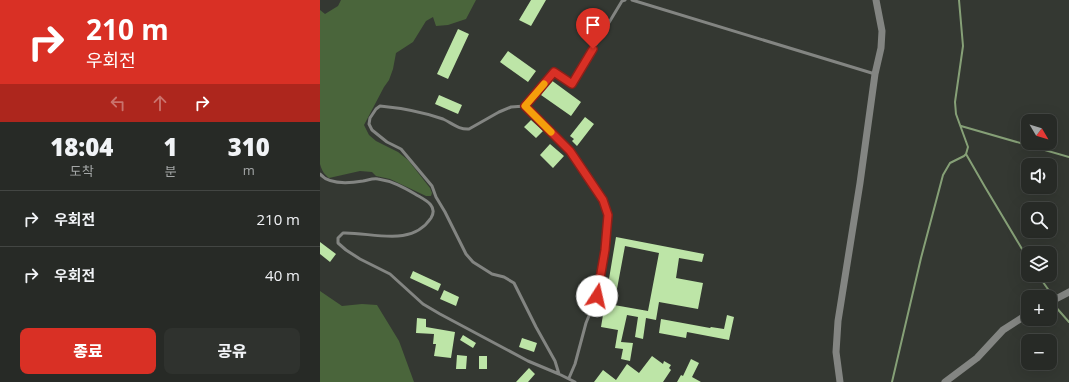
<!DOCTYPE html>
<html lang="ko">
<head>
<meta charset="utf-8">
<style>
	:root { --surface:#272a26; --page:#2f322e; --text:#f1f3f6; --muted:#a4a7a7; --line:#434643; --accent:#d93025 }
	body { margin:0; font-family:"Open Sans","Noto Sans KR",sans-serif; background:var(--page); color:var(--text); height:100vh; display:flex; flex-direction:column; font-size:15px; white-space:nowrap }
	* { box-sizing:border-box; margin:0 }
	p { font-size:13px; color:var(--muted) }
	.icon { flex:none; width:22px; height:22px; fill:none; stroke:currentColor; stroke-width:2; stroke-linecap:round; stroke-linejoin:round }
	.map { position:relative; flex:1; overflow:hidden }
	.drawer { display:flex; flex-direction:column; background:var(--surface); width:320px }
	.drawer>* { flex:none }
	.guide { background:#d93025; color:#fff; overflow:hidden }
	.needle { width:26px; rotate:128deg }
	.buttons { position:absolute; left:701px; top:114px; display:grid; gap:8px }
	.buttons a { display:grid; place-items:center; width:36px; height:36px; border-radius:8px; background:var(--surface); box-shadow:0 4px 16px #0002,0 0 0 1px var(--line); font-size:20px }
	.pin { position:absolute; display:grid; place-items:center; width:34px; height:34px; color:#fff; margin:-41px -17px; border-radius:50% 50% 50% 0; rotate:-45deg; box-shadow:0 0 4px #0007 }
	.pin .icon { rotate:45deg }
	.me { position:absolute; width:44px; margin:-22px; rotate:10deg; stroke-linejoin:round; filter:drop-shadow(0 0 3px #0008) }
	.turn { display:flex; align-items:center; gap:14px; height:84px; padding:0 20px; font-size:18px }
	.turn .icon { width:52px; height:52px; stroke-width:2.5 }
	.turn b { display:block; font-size:28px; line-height:34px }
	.lanes { display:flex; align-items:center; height:38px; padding:0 20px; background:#0003; justify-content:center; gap:20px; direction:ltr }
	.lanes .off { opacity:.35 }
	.eta { display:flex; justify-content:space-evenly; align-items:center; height:68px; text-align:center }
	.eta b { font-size:24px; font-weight:800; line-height:28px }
	.action { display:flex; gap:8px; margin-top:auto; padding:8px 20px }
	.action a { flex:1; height:46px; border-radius:8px; background:var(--accent); color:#fff; font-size:16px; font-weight:800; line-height:46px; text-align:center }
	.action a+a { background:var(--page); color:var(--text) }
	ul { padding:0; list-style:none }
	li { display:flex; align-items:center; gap:12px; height:56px; padding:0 20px; border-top:1px solid var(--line) }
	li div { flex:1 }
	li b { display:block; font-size:15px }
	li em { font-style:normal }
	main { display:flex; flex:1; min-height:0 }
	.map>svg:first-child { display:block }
</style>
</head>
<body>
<main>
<section class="drawer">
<div class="guide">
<div class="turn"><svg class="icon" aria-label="right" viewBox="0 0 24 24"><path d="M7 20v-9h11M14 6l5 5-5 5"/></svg><div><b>210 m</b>우회전</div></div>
<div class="lanes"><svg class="icon off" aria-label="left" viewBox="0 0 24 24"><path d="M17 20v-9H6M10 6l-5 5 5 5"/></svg><svg class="icon off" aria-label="ahead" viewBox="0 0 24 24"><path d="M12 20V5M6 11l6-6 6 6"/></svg><svg class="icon" aria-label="right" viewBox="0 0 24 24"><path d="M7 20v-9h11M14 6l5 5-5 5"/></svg></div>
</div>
<div class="eta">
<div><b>18:04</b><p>도착</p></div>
<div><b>1</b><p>분</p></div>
<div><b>310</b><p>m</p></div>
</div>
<ul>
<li><svg class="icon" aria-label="right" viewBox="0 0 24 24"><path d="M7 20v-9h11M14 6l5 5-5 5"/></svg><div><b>우회전</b></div><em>210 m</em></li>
<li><svg class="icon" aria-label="right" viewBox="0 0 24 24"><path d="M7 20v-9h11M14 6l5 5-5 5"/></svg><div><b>우회전</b></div><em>40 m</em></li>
</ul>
<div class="action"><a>종료</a><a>공유</a></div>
</section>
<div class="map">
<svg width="749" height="382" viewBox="0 0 749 382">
	<rect width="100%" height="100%" fill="#343832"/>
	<!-- green -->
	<path fill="#4a653b" d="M21,0H156L146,19L128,25L116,26L113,17L106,21L93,42L76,53L73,69L69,80L64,87L44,125L49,135L56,141L78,152L88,160L110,188L112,193L111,196H106L70,179L56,176L52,172L40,171L9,178C4,174 2,171 0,164V10L5,14L18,6Z
		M0,291L22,306L42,304L57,305L79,341L94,382H0Z"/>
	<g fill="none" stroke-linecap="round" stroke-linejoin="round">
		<!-- stream -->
		<path stroke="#86a077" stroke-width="2" d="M641,126L749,157
			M646,154L665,187L708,259
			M718,275L730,292L734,305L749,322
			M572,382L601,258L623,175L630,163L644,156L646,154L648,147L636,114L635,102L643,46L639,0"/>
	</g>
	<!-- building -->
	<path fill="#bde5a7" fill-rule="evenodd" d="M211,0H226L211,26L199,20Z
		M138,29L149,34L128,79L117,74Z
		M188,51L216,71L208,82L180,62Z
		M231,80L261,102L251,116L221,95Z
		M119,95L142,105L138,114L115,104Z
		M265,117L274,124L257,146L252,141L254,139L250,136Z
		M211,120L223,131L216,138L204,127Z
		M230,144L244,156L233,168L220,155Z
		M296,237L384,254L382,262L359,258L356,278L383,283L378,309L339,302L336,320L326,318L323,339L315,337L318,317L307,315L301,342L313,343L310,361L301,359L303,349L295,348L298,330L281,327ZM305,246L339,253L328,311L294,305Z
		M0,242L16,254L10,262L0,254Z
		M93,271L121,284L118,291L90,278Z
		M124,290L139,297L136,306L120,299Z
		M407,315L414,317L409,340L367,332L366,338L339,333L341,319L390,328L391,327L404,329Z
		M97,318L106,319V327L135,332L131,358L114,356L116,344H113L114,334L96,333Z
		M143,335L156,343L153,348L140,340Z
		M202,338L217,343L214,352L199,347Z
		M137,355L147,356L146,369H136Z
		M159,356H167V369H159Z
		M332,356L343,364L344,361L351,365L349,368L351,370L343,382H274L283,370L296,380L307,364L319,373Z
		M371,359L379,363L372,377L381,382H357L361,375L363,376Z
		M209,368L215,374L208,382H196Z"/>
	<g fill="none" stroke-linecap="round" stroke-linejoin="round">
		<!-- service -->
		<path stroke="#838582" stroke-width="3" d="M312,0L555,74
			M205,106L250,151L283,200L288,215L285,250L277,296L266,323L255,364L249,378
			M0,174C9,185 31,183 43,181C48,180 54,178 58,179C72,181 83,187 95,194C103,199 119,205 111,218C91,248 52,232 23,233L18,238V243L26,250L40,259L70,274L103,304L120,314L208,361L239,374L255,382
			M239,374L235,361L216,327L194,283L184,277L172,274L153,262L146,254L125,212L116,197L112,186L81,149L67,142L52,130L49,124L50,118L56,109L60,106C81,108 103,112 123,119C132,123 139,130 149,129L179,112L191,107L205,106L234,72L252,84L302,1L305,0"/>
		<!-- tertiary -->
		<path stroke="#838582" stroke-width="7" d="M730,302L749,292
			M520,382L516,352L518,321L540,183L555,74L561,48L562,31L556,0
			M625,382L657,358L683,330L708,314"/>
	</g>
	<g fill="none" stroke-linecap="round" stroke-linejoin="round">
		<defs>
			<path id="route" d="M273,49L252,84L234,72L205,106L250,151L283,200L288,215L285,250L277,296"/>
		</defs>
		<!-- route casing -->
		<use href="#route" stroke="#8d1f18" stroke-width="10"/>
		<!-- route -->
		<use href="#route" stroke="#d93025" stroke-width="7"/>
		<!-- slow -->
		<path stroke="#f59e0b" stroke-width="7" d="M224,84L205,106L231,132"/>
	</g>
</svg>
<div class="buttons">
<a><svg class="needle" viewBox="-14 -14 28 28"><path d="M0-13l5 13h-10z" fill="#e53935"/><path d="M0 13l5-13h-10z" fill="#a4a7a7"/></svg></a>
<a><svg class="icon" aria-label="sound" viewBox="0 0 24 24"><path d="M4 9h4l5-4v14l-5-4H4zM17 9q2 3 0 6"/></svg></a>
<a><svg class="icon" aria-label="search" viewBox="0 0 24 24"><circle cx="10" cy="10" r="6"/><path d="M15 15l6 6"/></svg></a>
<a><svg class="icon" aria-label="layers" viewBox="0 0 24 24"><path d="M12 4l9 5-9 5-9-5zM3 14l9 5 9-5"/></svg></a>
<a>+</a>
<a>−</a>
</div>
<div class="pin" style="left:273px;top:49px;background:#d93025"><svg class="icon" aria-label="arrive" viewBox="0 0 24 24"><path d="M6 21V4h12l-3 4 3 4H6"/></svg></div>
<svg class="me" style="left:277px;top:296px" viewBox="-20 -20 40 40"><circle r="19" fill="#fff"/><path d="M0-13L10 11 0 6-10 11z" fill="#d93025"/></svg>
</div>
</main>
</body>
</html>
